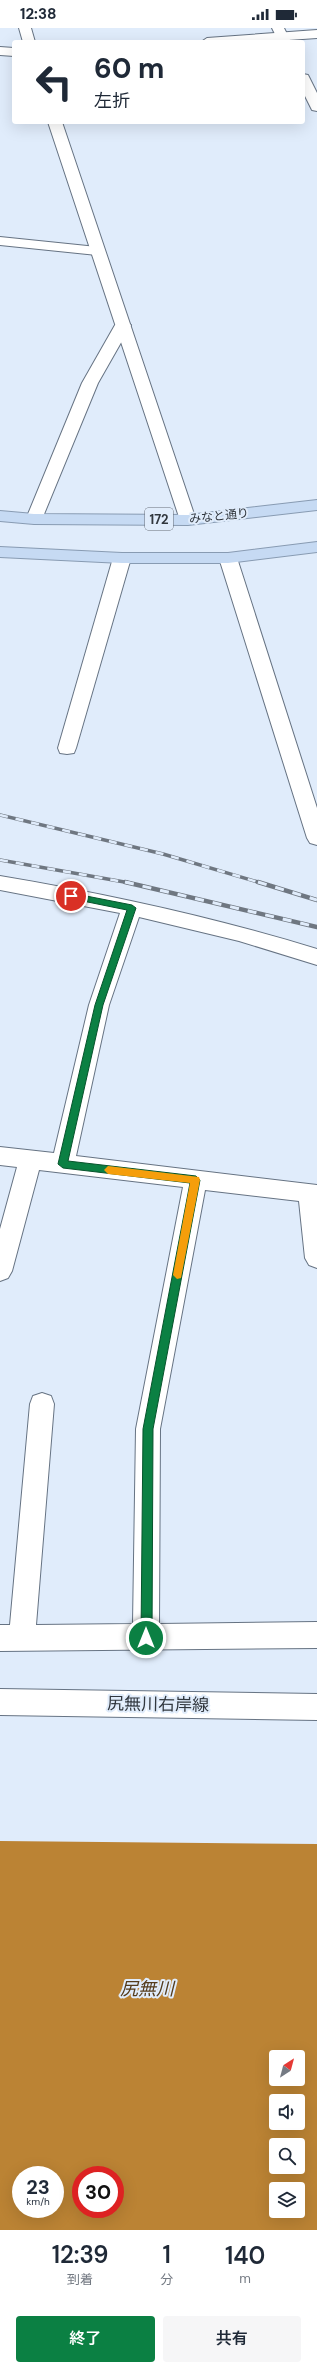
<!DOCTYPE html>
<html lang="ja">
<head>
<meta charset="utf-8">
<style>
	:root { --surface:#fff; --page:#f6f6f7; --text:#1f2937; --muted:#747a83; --accent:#0b8043 }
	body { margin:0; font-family:"DM Sans","Noto Sans JP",sans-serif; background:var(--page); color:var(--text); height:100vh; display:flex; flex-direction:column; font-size:15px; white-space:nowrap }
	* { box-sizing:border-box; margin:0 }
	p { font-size:13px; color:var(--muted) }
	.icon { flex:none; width:22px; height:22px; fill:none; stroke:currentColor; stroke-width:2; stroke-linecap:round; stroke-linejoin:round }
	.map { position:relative; height:2202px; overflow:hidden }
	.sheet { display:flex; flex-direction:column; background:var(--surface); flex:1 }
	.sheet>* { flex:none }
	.hud { position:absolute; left:12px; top:12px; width:293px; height:84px; border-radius:4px; box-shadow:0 4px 16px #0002; background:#fff; color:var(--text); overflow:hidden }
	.needle { width:26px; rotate:36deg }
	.buttons { position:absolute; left:269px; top:2022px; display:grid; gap:8px }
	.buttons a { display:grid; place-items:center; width:36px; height:36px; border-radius:4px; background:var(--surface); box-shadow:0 4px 16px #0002; font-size:20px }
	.speed { position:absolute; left:12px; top:2138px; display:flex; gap:8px; font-size:20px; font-weight:700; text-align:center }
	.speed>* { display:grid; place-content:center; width:52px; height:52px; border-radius:50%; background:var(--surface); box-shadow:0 4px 16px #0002; line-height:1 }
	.speed small { font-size:10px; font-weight:400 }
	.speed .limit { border:6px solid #d22; background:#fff; color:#111 }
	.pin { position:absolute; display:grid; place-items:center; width:34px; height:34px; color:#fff; margin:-17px; border:2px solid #fff; border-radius:50%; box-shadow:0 1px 4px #0007 }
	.me { position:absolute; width:44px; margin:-22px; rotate:0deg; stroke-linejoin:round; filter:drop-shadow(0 0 3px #0008) }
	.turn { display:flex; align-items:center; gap:14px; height:84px; padding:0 16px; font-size:18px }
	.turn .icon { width:52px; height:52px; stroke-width:2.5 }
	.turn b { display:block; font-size:28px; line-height:34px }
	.eta { display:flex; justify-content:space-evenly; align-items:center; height:68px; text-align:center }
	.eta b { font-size:24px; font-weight:600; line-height:28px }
	.cta { display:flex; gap:8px; margin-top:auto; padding:8px 16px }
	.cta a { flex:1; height:46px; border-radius:4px; background:var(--accent); color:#fff; font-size:16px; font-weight:600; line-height:46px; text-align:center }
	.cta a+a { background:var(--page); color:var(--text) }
	.status { display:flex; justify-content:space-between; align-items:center; height:28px; padding:0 20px; background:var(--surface); direction:ltr }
	.status svg { height:11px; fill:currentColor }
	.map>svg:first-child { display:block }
</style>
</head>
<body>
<div class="status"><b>12:38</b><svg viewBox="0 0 49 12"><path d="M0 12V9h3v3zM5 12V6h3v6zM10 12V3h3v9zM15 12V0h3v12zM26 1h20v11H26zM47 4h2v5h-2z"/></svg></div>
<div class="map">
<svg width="317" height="2202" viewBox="0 0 317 2202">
	<rect width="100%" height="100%" fill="#e0ecfb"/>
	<!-- water -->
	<path fill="#bb8334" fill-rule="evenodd" d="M0,1813L317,1816V2202H0ZM276,2029H298V2051H276ZM276,2073H298V2095H276ZM276,2117H298V2139H276ZM21,2147H55V2181H21ZM81,2147H115V2181H81ZM276,2161H298V2183H276Z"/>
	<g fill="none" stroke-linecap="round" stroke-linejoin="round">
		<defs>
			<path id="service" d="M122,525L128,526L131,530L76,720L74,725L67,726L60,725L58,720L113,530L116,526Z"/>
			<path id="minor" d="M272,0H284L291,14H279Z
				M303,46L308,47L317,65V83L312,82L303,64Z
				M0,209L97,219L104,223L97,227L0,217Z
				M123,292L131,297L98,355L42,491L40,495H28L26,491L82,355L115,297Z
				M228,525L234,526L237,530L317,780V817L310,815L307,810L219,530L222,526Z
				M0,848C107,866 213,889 317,921V937L239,913L139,889L109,977L76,1128L317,1157V1240L309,1237L305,1230L299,1173L205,1162L160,1401L159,1596L317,1594V1620L0,1623V1597H10L30,1376L33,1368L42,1365L51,1368L54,1376L36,1597L133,1596L136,1401L183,1159L39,1142L12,1243L8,1250L0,1253V1201L17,1139L0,1137V1119L54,1125L89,977L120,885L0,862Z
				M0,1661L317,1666V1692L0,1687Z"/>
			<path id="tertiary" d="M19,0H31L35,14H23Z
				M317,2V10L259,14H201L207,10Z
				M0,19L14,20V28L0,27Z
				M48,94H62L196,492L194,496H182L180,492Z"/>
			<path id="trunk" d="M317,472V482L188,497L34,496L0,493V483L34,486L188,487Z
				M317,514V524L228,535H122L0,529V519L122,525H228Z"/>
		</defs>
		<!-- service casing -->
		<use href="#service" stroke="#667383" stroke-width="2"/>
		<!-- minor casing -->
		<use href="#minor" stroke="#667383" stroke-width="2"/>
		<!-- tertiary casing -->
		<use href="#tertiary" stroke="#667383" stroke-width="2"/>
		<!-- trunk casing -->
		<use href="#trunk" stroke="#889bb2" stroke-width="2"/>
		<!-- service -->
		<use href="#service" fill="#fff" fill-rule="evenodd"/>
		<!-- minor -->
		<use href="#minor" fill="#fff" fill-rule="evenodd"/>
		<!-- tertiary -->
		<use href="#tertiary" fill="#fff" fill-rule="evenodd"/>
		<!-- trunk -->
		<use href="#trunk" fill="#c6daf3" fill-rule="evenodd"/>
		<defs>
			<path id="rail-far1" d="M0,787L163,826L261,855
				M0,832L130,855"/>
			<path id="rail" d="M125,854L317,899
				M258,854L317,872"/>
		</defs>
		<!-- rail-far1 casing -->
		<use href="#rail-far1" stroke="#6f7781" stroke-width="3.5"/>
		<!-- rail casing -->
		<use href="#rail" stroke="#6f7781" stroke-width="4.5"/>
		<!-- rail-far1 -->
		<use href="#rail-far1" stroke="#e0ecfb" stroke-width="2.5" stroke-dasharray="8" stroke-linecap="butt"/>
		<!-- rail -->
		<use href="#rail" stroke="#e0ecfb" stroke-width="3" stroke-dasharray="9" stroke-linecap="butt"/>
	</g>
	<!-- route -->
	<path fill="#0b8043" stroke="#07532c" d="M71,865L132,877L136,880L103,977L68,1133L196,1148L200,1152L153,1401L152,1610L146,1615L141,1610L143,1401L190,1155L63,1140L58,1136L95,977L127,882L68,870V866Z"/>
	<!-- slow -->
	<path fill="#f59e0b" d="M108,1138L199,1149L200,1152L181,1250L177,1251L173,1247L190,1155L108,1146L104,1142Z"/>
	<g text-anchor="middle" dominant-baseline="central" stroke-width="4" stroke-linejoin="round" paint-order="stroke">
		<!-- far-street labels -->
		<g font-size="12" fill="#31373e" stroke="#e0ecfb">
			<text transform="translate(219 488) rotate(-6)">みなと通り</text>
		</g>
		<!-- shield labels -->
		<rect fill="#e0ecfb" stroke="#666d77" stroke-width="1" x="145" y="480" width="28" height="22" rx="3"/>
		<g font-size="13" font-weight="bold" fill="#31373e">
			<text x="159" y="491">172</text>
		</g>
		<!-- near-street labels -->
		<g font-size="17" fill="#31373e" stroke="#e0ecfb">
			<text transform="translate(158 1676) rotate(1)">尻無川右岸線</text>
		</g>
		<!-- near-water labels -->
		<g font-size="18" font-style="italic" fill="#543b1b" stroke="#e0ecfb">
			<text x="147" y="1961">尻無川</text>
		</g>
	</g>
</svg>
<div class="buttons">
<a><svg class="needle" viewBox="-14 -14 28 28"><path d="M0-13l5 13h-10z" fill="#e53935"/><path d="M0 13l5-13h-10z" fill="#747a83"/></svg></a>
<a><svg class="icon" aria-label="sound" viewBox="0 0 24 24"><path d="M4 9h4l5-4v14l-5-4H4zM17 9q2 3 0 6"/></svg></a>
<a><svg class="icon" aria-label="search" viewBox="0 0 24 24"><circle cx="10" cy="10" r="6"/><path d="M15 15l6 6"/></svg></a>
<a><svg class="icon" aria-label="layers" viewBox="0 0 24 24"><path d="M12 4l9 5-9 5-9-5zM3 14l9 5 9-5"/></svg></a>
</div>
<div class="speed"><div>23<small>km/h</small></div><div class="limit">30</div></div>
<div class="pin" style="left:71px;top:868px;background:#d93025"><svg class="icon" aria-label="arrive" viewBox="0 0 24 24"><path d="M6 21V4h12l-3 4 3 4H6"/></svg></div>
<svg class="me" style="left:146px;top:1610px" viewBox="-20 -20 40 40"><circle r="17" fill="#0b8043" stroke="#fff" stroke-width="3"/><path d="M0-11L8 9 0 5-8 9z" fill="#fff"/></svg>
<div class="hud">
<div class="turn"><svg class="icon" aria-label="left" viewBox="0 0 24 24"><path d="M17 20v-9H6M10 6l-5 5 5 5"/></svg><div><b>60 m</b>左折</div></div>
</div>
</div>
<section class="sheet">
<div class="eta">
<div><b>12:39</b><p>到着</p></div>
<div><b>1</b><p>分</p></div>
<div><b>140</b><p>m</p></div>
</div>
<div class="cta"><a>終了</a><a>共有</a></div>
</section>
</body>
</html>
